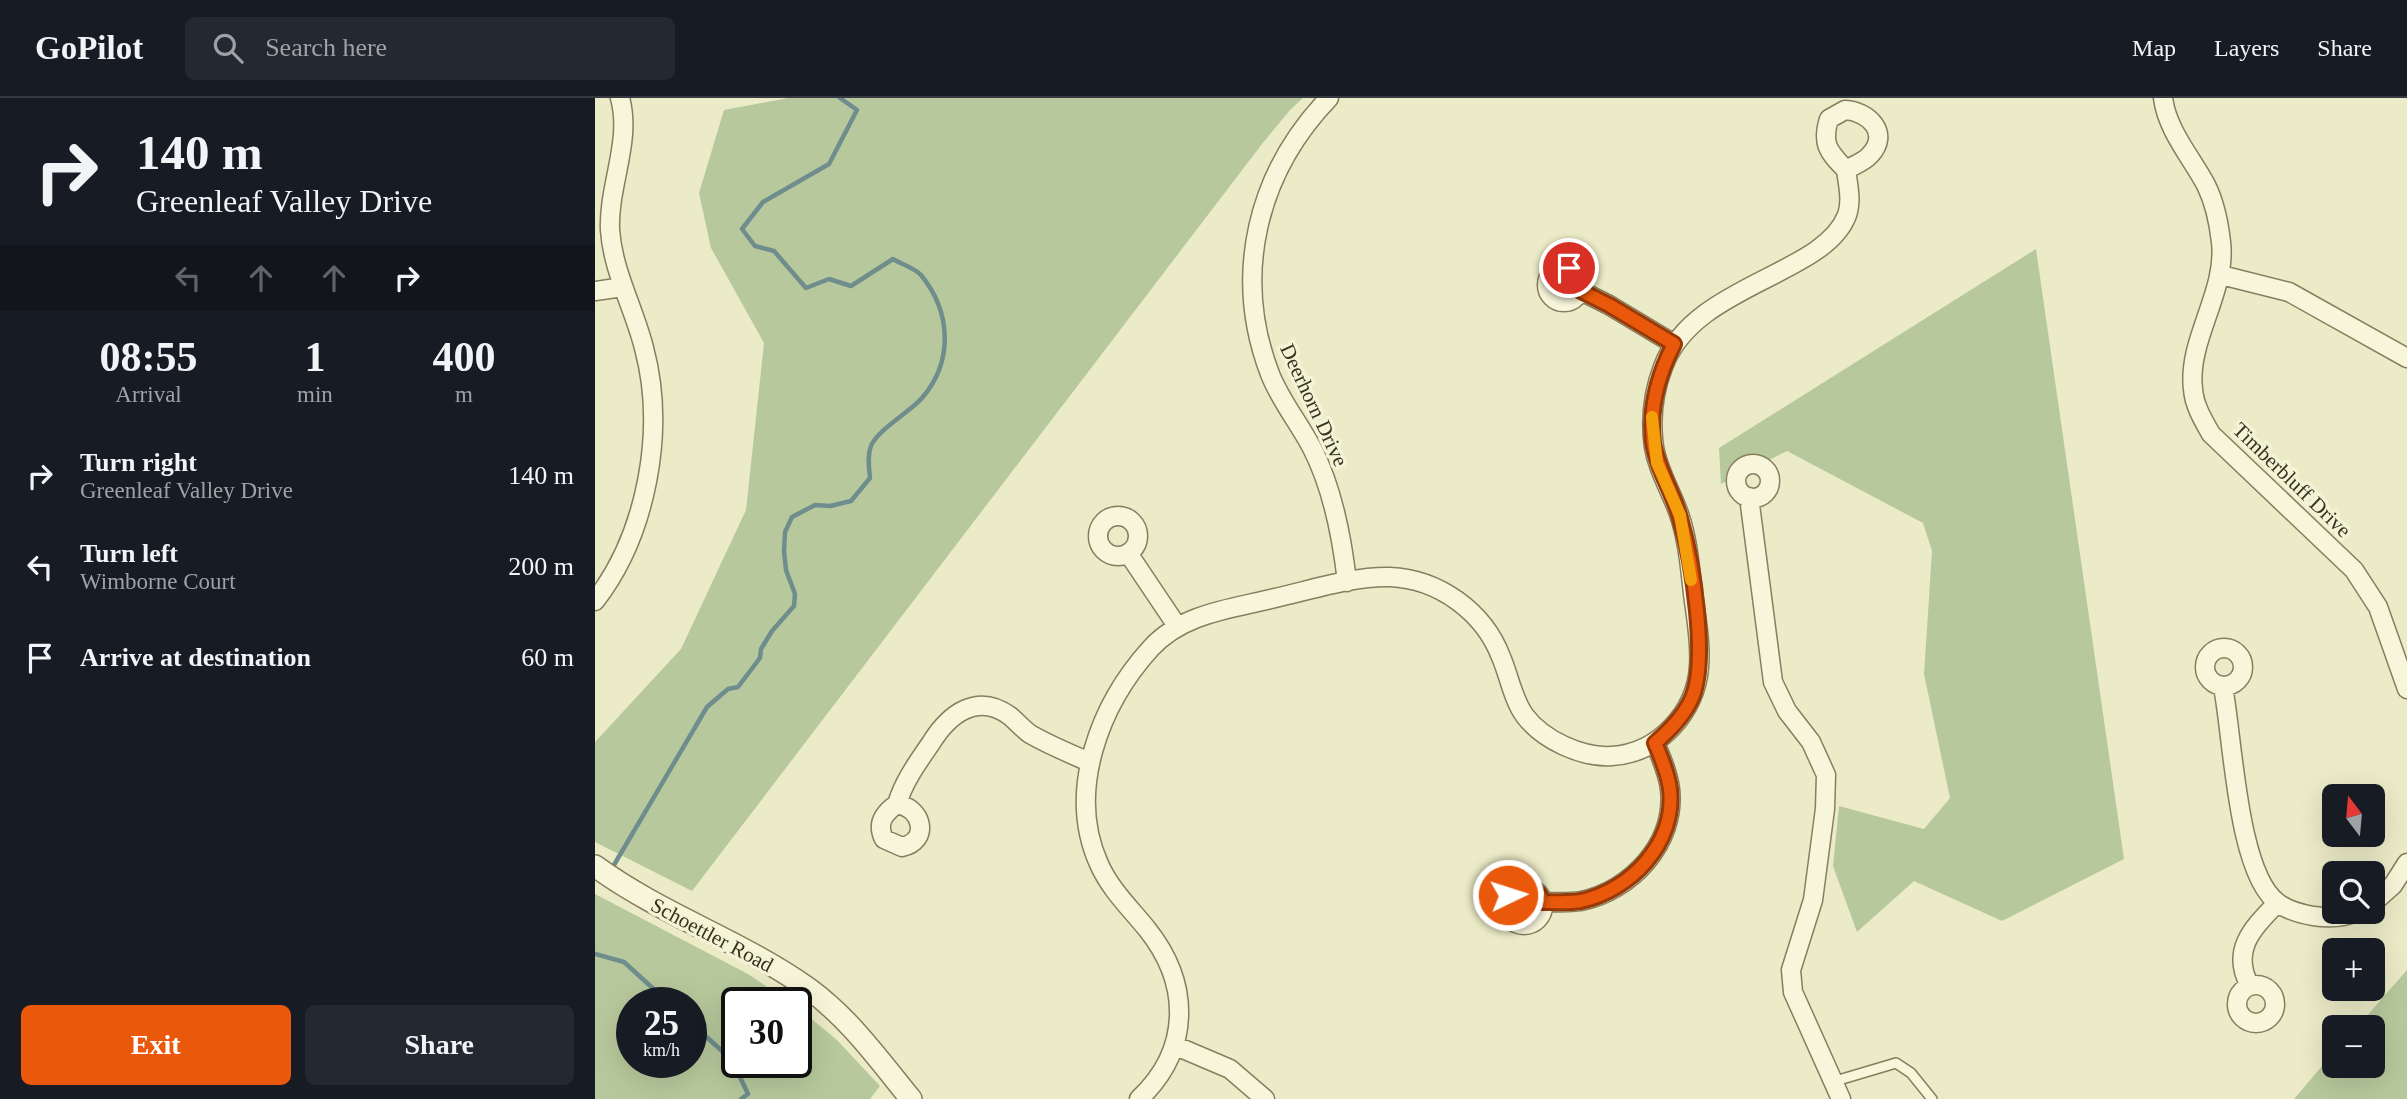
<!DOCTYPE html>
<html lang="en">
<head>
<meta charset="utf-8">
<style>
	:root { --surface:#171b24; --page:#242831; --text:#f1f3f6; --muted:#9ea1a6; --line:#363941; --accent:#ea580c }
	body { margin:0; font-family:"Times New Roman",serif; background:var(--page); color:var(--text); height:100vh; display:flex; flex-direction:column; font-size:26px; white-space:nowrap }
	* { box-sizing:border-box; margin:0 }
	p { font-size:23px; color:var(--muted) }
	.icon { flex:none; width:38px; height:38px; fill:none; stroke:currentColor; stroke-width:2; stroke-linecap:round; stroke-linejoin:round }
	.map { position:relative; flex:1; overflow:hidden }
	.side { display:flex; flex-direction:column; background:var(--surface); width:595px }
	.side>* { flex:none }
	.banner { background:#171b24; color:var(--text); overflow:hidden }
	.needle { width:46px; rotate:344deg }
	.tools { position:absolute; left:1727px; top:686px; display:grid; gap:14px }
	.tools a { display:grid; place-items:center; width:63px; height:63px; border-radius:10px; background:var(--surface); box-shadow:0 7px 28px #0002; font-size:35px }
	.speed { position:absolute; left:21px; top:889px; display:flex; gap:14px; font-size:35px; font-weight:700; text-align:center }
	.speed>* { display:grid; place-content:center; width:91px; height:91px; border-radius:50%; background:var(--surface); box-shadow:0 7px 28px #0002; line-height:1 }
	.speed small { font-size:18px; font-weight:400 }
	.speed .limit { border:4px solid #111; border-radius:10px; background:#fff; color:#111 }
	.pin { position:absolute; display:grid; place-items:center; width:60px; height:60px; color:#fff; margin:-30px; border:4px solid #fff; border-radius:50%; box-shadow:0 2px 7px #0007 }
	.me { position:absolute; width:77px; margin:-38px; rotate:86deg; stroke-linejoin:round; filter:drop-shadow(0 0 5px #0008) }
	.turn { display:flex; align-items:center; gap:24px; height:147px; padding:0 21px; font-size:32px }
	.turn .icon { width:91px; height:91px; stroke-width:2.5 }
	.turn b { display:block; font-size:49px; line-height:60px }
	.lanes { display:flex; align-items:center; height:66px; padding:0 21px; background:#0003; justify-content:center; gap:35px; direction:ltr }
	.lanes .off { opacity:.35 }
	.eta { display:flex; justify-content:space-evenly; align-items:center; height:119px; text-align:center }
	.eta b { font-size:42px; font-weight:600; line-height:49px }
	.cta { display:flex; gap:14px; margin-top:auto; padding:14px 21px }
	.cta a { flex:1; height:80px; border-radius:10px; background:var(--accent); color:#fff; font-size:28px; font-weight:600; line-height:80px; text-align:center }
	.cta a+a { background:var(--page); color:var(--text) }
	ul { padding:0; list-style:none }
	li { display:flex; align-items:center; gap:21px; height:91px; padding:0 21px }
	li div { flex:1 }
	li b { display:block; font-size:26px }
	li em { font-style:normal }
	header { display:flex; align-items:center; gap:42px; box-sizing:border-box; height:98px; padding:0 35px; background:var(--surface); border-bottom:2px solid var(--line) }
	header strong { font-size:33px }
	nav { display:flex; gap:38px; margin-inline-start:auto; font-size:24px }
	.search { width:490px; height:63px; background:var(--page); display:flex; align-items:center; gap:18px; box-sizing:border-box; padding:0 24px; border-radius:10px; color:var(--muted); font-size:26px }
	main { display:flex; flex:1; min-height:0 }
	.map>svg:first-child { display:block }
</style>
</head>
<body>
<header>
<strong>GoPilot</strong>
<div class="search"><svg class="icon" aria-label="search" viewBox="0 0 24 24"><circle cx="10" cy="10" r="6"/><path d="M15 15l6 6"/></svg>Search here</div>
<nav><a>Map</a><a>Layers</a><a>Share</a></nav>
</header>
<main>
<section class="side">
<div class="banner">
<div class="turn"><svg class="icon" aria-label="right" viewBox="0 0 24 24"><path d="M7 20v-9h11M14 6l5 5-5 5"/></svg><div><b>140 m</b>Greenleaf Valley Drive</div></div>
<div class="lanes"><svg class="icon off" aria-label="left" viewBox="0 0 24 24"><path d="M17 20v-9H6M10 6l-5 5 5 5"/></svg><svg class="icon off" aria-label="ahead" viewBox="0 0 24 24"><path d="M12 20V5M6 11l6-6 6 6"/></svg><svg class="icon off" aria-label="ahead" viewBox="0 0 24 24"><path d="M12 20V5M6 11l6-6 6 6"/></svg><svg class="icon" aria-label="right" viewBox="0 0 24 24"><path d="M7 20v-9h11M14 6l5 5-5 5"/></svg></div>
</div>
<div class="eta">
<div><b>08:55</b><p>Arrival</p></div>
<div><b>1</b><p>min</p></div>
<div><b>400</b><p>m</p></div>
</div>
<ul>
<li><svg class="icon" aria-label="right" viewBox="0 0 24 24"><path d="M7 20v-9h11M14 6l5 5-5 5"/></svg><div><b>Turn right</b><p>Greenleaf Valley Drive</p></div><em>140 m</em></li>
<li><svg class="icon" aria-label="left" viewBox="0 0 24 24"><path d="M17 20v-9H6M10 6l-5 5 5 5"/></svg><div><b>Turn left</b><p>Wimborne Court</p></div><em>200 m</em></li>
<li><svg class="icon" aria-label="arrive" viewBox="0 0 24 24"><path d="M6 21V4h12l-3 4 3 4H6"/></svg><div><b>Arrive at destination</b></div><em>60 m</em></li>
</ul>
<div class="cta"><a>Exit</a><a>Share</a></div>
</section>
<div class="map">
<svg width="1812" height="1001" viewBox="0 0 1812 1001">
	<rect width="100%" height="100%" fill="#ebebc7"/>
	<!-- green -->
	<path fill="#b7c99c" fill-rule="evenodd" d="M193,0H708L695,12L667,46L97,793L0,744V644L86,551L151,412L169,245L116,150L104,95L129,12Z
		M1441,151L1529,761L1407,823L1319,783L1262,834L1238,768L1244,708L1329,731L1355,700L1329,576L1337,453L1328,425L1192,353L1126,386L1124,350Z
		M0,796L153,876L196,905H142V964H201V908L242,942L285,988L275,1001H0ZM37,905H96V964H37Z
		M1812,872V1001H1699L1739,954L1740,968H1778V929H1762Z"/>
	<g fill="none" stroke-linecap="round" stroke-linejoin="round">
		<!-- stream -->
		<path stroke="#6f8d8d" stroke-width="4.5" d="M16,772L112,609L133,591L143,589L165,560L166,551L177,533L199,508L200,496L191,472L189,453L190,434L197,419L220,407L235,408L256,403L275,380C274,370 272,358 276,348C282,332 315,314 327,300C358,264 357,215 326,177C320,170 306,166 298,161L256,188L234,181L211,190L179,153L160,148L147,131L168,104L234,66L262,12L245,0
			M0,856L29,864L74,905
			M96,925L137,962L153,996L146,1001"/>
		<defs>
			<path id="service" d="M1237,984L1301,965L1316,975L1337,1001"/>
			<path id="minor" d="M734,0C662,75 637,177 675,276C685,302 704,325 717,350C738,391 747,439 752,484
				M1568,0C1572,32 1596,59 1611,87C1619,103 1624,126 1626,144C1632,194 1592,242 1598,291C1599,307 1608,322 1616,336L1759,472L1783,509L1812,591
				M1250,12C1273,13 1296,35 1275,57C1269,64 1259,67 1251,72C1234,54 1226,47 1234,21Z
				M952 187a17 17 0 1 1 34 0a17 17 0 1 1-34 0Z
				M1626,177L1694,194L1812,260
				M0,193L28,189
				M986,193L1014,207L1079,246
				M1141 383a17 17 0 1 1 34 0a17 17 0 1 1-34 0Z
				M1154,399L1178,584L1192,613L1216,644L1231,677L1230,711L1218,802L1196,872L1198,894L1246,1001
				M503 438a20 20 0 1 1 40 0a20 20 0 1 1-40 0Z
				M533,455L582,528
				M0,503C52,436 71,332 49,250C39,210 18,174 15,132C13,88 37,43 25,0
				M1610 569a19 19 0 1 1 38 0a19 19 0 1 1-38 0Z
				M1628,589C1638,639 1642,776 1683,805C1692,812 1707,816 1718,818C1732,820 1748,820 1761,814
				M302,706C309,683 323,664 336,645C354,616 382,594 415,618C422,624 428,631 435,636C454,647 474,655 494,664
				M302,706C328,710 335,743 307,749L289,741C281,725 289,715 302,706Z
				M910 808a19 19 0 1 1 38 0a19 19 0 1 1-38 0Z
				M948,804C961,804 974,805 986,803C1036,793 1081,745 1075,691C1073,675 1066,659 1060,645
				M1778,805L1798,787L1812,765
				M1642 906a19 19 0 1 1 38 0a19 19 0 1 1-38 0Z
				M1655,888C1635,852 1658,830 1682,805
				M581,948L635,971L670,1001
				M544,1001C596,952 596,886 552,831C535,810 515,791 504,766C471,693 505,606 556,550C588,515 636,511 680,500C716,492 758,478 795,479C844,481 889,514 906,559C914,577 918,602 930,618C948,642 987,660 1017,658C1064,655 1101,614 1104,569C1106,544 1101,520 1098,496C1095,470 1093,442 1084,416C1076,393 1063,373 1059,349C1055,321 1058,295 1068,269C1098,186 1229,178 1252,117C1257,103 1253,87 1251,72"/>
			<path id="tertiary" d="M0,768C67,817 147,843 214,891C255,921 284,962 316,1001"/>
		</defs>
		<!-- service casing -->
		<use href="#service" stroke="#867e5e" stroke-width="12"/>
		<!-- minor casing -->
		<use href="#minor" stroke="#867e5e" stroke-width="21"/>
		<!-- tertiary casing -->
		<use href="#tertiary" stroke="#867e5e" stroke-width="24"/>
		<!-- service -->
		<use href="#service" stroke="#f7f6da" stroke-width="9"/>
		<!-- minor -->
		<use href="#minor" stroke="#f7f6da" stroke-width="18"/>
		<!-- tertiary -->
		<use href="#tertiary" stroke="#f7f6da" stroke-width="21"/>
	</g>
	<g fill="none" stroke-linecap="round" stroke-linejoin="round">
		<defs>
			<path id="route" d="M913,797C926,784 942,787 948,804C961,804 974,805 986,803C1036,792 1081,745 1075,691C1073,675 1066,659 1060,645C1074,633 1087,620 1095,604C1115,567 1097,461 1085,420C1078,394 1062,371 1058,344C1054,309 1063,277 1079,246L1014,207L986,193L983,177L974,170"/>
		</defs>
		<!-- route casing -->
		<use href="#route" stroke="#983908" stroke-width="18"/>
		<!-- route -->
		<use href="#route" stroke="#ea580c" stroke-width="12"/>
		<!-- slow -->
		<path stroke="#f59e0b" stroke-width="12" d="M1057,319L1062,365L1085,417L1096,482"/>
	</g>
	<g text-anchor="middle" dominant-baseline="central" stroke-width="7" stroke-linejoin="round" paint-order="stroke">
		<!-- street labels -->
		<g font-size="21" fill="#373220" stroke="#f3f3d6">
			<text transform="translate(719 307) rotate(65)">Deerhorn Drive</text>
			<text transform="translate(1697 382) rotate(44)">Timberbluff Drive</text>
			<text transform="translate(117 837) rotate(28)">Schoettler Road</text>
		</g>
	</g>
</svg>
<div class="tools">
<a><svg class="needle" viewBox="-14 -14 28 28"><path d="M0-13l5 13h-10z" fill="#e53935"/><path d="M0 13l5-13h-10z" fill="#9ea1a6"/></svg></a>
<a><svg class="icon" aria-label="search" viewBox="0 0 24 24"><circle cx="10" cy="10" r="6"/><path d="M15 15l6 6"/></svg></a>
<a>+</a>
<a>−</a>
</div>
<div class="speed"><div>25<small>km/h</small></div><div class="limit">30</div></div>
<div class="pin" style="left:974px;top:170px;background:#d93025"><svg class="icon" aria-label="arrive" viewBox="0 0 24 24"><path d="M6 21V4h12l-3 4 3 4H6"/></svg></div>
<svg class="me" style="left:913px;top:797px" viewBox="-20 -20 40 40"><circle r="17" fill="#ea580c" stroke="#fff" stroke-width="3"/><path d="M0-11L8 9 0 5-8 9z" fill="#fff"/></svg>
</div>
</main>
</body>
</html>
